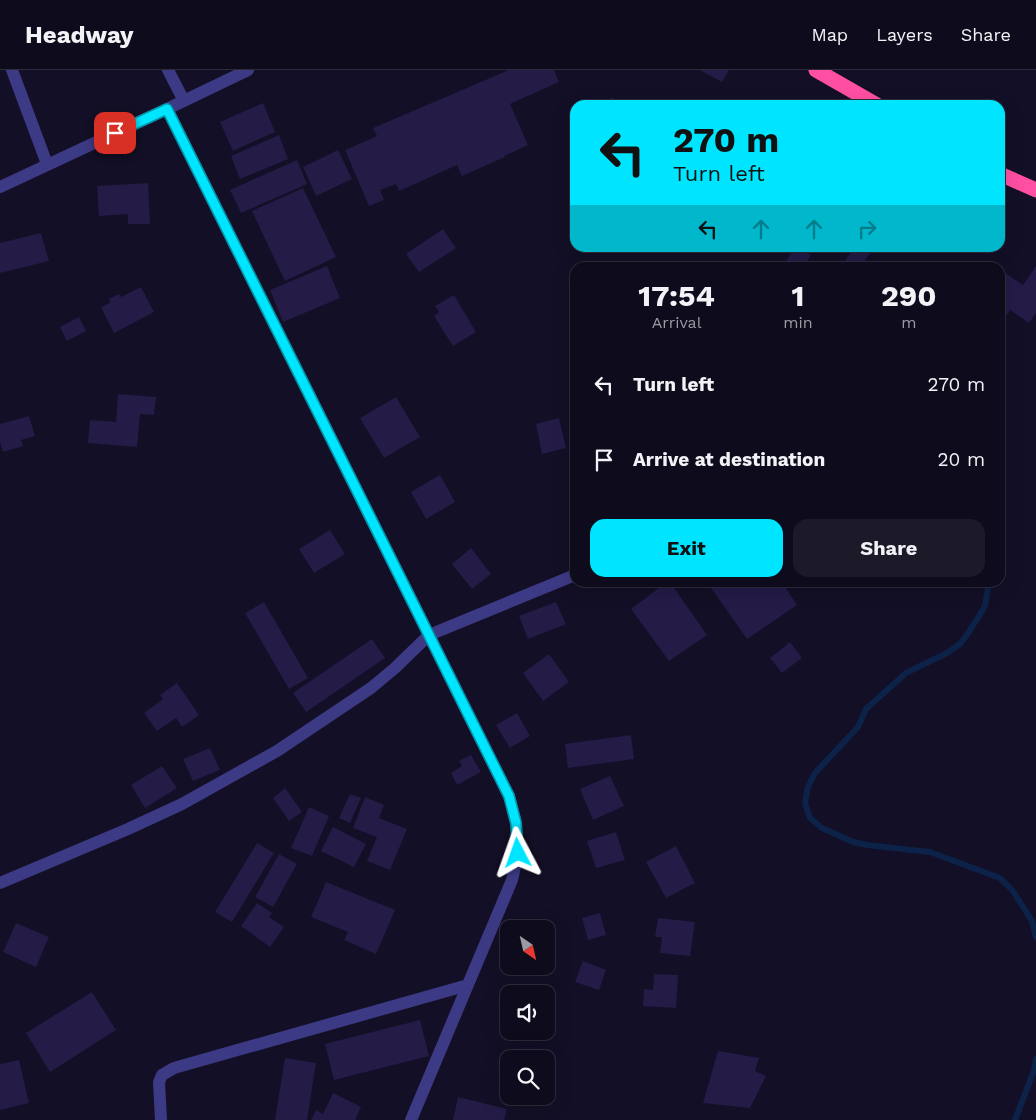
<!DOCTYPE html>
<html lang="en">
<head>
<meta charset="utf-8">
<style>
	:root { --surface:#0e0b1c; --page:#1c1929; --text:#f1f3f6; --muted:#9b9ba3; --line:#2e2b3b; --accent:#00e5ff }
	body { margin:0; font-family:"Work Sans",sans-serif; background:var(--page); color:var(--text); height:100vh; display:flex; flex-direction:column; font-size:19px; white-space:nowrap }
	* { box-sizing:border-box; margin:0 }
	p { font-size:16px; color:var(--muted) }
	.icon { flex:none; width:28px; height:28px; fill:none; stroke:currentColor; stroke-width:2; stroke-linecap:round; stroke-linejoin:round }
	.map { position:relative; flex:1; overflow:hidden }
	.drawer { position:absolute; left:570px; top:192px; width:435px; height:325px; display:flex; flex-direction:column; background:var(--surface); border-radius:15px; box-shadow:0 5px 20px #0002,0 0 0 1px var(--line) }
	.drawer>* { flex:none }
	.banner { position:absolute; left:570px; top:30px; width:435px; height:152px; border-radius:15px; box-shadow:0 5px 20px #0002,0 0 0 1px var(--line); background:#00e5ff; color:#111; overflow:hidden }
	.needle { width:32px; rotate:146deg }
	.fabs { position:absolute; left:500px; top:850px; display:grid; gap:10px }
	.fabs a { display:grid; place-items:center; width:55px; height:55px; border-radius:10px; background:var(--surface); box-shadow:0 5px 20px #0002,0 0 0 1px var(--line); font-size:25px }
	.pin { position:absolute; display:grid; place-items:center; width:42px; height:42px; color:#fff; margin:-21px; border-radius:10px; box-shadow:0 2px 8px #0006 }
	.me { position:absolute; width:55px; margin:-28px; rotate:356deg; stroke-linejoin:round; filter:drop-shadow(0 0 4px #0008) }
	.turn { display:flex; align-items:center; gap:18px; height:105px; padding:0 20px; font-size:22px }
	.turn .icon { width:65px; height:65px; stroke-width:2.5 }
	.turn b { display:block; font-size:35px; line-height:42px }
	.lanes { display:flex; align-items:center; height:48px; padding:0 20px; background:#0003; justify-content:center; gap:25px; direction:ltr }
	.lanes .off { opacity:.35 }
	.eta { display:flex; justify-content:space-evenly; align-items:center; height:85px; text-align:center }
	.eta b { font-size:30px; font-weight:700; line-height:35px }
	.action { display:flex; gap:10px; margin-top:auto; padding:10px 20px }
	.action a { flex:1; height:58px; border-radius:15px; background:var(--accent); color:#111; font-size:20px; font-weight:700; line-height:58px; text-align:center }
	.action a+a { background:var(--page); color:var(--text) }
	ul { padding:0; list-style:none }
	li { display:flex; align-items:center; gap:15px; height:75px; padding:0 20px }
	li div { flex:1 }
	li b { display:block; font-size:19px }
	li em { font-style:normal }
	header { display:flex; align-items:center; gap:30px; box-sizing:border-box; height:70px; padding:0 25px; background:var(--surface); border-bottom:1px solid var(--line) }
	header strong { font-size:24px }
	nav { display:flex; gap:28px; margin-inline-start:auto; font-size:18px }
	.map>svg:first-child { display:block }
</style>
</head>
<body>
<header>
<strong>Headway</strong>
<nav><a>Map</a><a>Layers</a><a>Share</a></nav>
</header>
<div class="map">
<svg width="1036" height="1050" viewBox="0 0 1036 1050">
	<rect width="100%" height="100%" fill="#130f26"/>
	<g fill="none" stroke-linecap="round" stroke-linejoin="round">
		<!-- stream -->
		<path stroke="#0c2248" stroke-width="6" d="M989,512L985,536L969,562L960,574L947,583L906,603L866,639L858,657L815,703L808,717L805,733L810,748L822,758L853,772L867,775L930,782L1000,808L1013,821L1032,851L1036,867
			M1015,1050L1034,1000L1036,989"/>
	</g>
	<!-- building -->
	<path fill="#241b47" d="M509,0H554L559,12L510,34L528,75L504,86L505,87L462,106L457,95L399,121L396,114L380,120L384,130L369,136L345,80L377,66L373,58Z
		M700,0H729L722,12Z
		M611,27L622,35H605Z
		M263,33L275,62L233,81L220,52Z
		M279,65L288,89L240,109L231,86Z
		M338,80L352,109L316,126L303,97Z
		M297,90L307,114L241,143L230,120Z
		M148,113L150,154H128V144L99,146L97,116Z
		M303,118L336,187L285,211L252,141Z
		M443,159L456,178L419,202L406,184Z
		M41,163L49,191L0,203V173Z
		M794,178H798L811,185L803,198H782Z
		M854,178H873L860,198H840Z
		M327,196L340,228L283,252L270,220Z
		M1036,196V243L1029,253L1010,240L1000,255V203L1002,201L1023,215Z
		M141,217L154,242L114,263L101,237L110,233L109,229L119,224L121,227Z
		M454,225L476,262L453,276L434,246L439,242L435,236Z
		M79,247L86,261L67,271L60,257Z
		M118,324L156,327L154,345L140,344L137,377L88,373L90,350L116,352Z
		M396,327L420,367L384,388L360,348Z
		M29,346L35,366L21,370L23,376L3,382L0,372V354Z
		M559,348L566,378L542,384L536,354Z
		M440,405L455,432L426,449L411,422Z
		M330,460L345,484L314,503L299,479Z
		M471,478L491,504L472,519L452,494Z
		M667,512H670L707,565L669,591L631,539Z
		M707,512H782L797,535L747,569Z
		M264,532L308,608L289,619L245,543Z
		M556,532L566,554L528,569L519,546Z
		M372,569L385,588L306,642L293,623Z
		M790,572L802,588L782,603L770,588Z
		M549,584L569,612L543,631L523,603Z
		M177,613L199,645L182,657L176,648L157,661L144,643L163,629L160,625Z
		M517,643L530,666L510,678L496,655Z
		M631,665L634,689L568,698L565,674Z
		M210,678L220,700L193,711L183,689Z
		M471,685L481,702L457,715L451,703L462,696L459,691Z
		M162,696L177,718L145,738L131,715Z
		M610,706L624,736L593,750L580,719Z
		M285,718L302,742L289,751L273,728Z
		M350,724L361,728L350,753L339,748Z
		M365,727L384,735L379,748L407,759L390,800L367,791L377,767L353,758Z
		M309,737L329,746L312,786L291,778Z
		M333,757L366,774L354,797L321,781Z
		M616,762L625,790L596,798L587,771Z
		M257,773L274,783L232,852L215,842Z
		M676,776L695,813L666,828L646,792Z
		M279,784L297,794L273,837L255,827Z
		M326,812L395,840L376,884L344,870L348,862L311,847Z
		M257,833L272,843L269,847L284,857L270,877L241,856Z
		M600,843L606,865L588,870L582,848Z
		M658,848L695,852L690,886L660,883L662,867H655Z
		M16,853L49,867L36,897L3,882Z
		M583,891L606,900L599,920L575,912Z
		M654,904L678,905L676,938L643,936L644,919L653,920Z
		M92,922L116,960L50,1002L26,963Z
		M420,950L429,986L334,1010L325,974Z
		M718,981L759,988L755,1001L766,1006L750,1038L703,1033Z
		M285,988L316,993L307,1050H275Z
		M19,990L29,1033L0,1040V994Z
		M333,1023L361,1037L355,1050H311L316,1040L323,1044Z
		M458,1027L507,1039L504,1050H453Z"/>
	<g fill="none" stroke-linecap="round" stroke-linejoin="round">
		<!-- minor -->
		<path stroke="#3d3a85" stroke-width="12" d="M12,0L47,94
			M168,0L184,31
			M167,39L509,726L516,753L518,783L512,810L411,1050
			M0,117L167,39L248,0
			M0,813L128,759L182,734L277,681L371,618L395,598L429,565L575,505
			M161,1050L159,1012L162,1005L174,998L468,915"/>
		<!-- highway -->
		<path stroke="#ff4fa3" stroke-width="15" d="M816,0L877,35
			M1000,104L1036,120"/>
	</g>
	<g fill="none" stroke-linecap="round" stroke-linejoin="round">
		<defs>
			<path id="route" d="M115,63L167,39L509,726L516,753L518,783"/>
		</defs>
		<!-- route casing -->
		<use href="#route" stroke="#0095a6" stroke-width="12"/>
		<!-- route -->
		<use href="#route" stroke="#00e5ff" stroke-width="9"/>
	</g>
</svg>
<div class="fabs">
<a><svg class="needle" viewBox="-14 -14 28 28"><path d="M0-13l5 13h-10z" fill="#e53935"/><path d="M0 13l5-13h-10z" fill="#9b9ba3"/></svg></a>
<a><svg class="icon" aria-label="sound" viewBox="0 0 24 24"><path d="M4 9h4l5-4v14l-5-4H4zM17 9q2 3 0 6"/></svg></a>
<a><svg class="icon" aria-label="search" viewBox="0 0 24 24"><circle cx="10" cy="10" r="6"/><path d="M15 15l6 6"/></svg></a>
</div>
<div class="pin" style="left:115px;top:63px;background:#d93025"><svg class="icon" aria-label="arrive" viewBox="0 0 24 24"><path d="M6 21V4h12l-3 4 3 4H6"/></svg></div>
<svg class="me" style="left:518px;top:783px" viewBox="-20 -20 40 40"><path d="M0-17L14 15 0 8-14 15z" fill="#00e5ff" stroke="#fff" stroke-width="4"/></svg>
<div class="banner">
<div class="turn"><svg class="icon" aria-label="left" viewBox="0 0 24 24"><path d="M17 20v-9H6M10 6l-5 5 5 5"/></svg><div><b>270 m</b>Turn left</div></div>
<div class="lanes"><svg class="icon" aria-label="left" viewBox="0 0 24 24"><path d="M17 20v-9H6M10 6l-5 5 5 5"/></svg><svg class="icon off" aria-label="ahead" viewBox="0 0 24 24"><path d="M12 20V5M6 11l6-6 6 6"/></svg><svg class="icon off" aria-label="ahead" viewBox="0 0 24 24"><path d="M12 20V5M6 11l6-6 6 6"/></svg><svg class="icon off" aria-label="right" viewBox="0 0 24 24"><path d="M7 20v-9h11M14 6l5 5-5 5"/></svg></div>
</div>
<section class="drawer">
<div class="eta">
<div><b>17:54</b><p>Arrival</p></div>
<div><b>1</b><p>min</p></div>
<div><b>290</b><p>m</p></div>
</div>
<ul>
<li><svg class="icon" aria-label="left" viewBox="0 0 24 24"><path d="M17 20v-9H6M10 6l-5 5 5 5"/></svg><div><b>Turn left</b></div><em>270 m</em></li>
<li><svg class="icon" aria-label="arrive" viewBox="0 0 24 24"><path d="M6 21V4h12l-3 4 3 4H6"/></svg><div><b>Arrive at destination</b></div><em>20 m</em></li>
</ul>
<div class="action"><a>Exit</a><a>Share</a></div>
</section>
</div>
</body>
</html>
